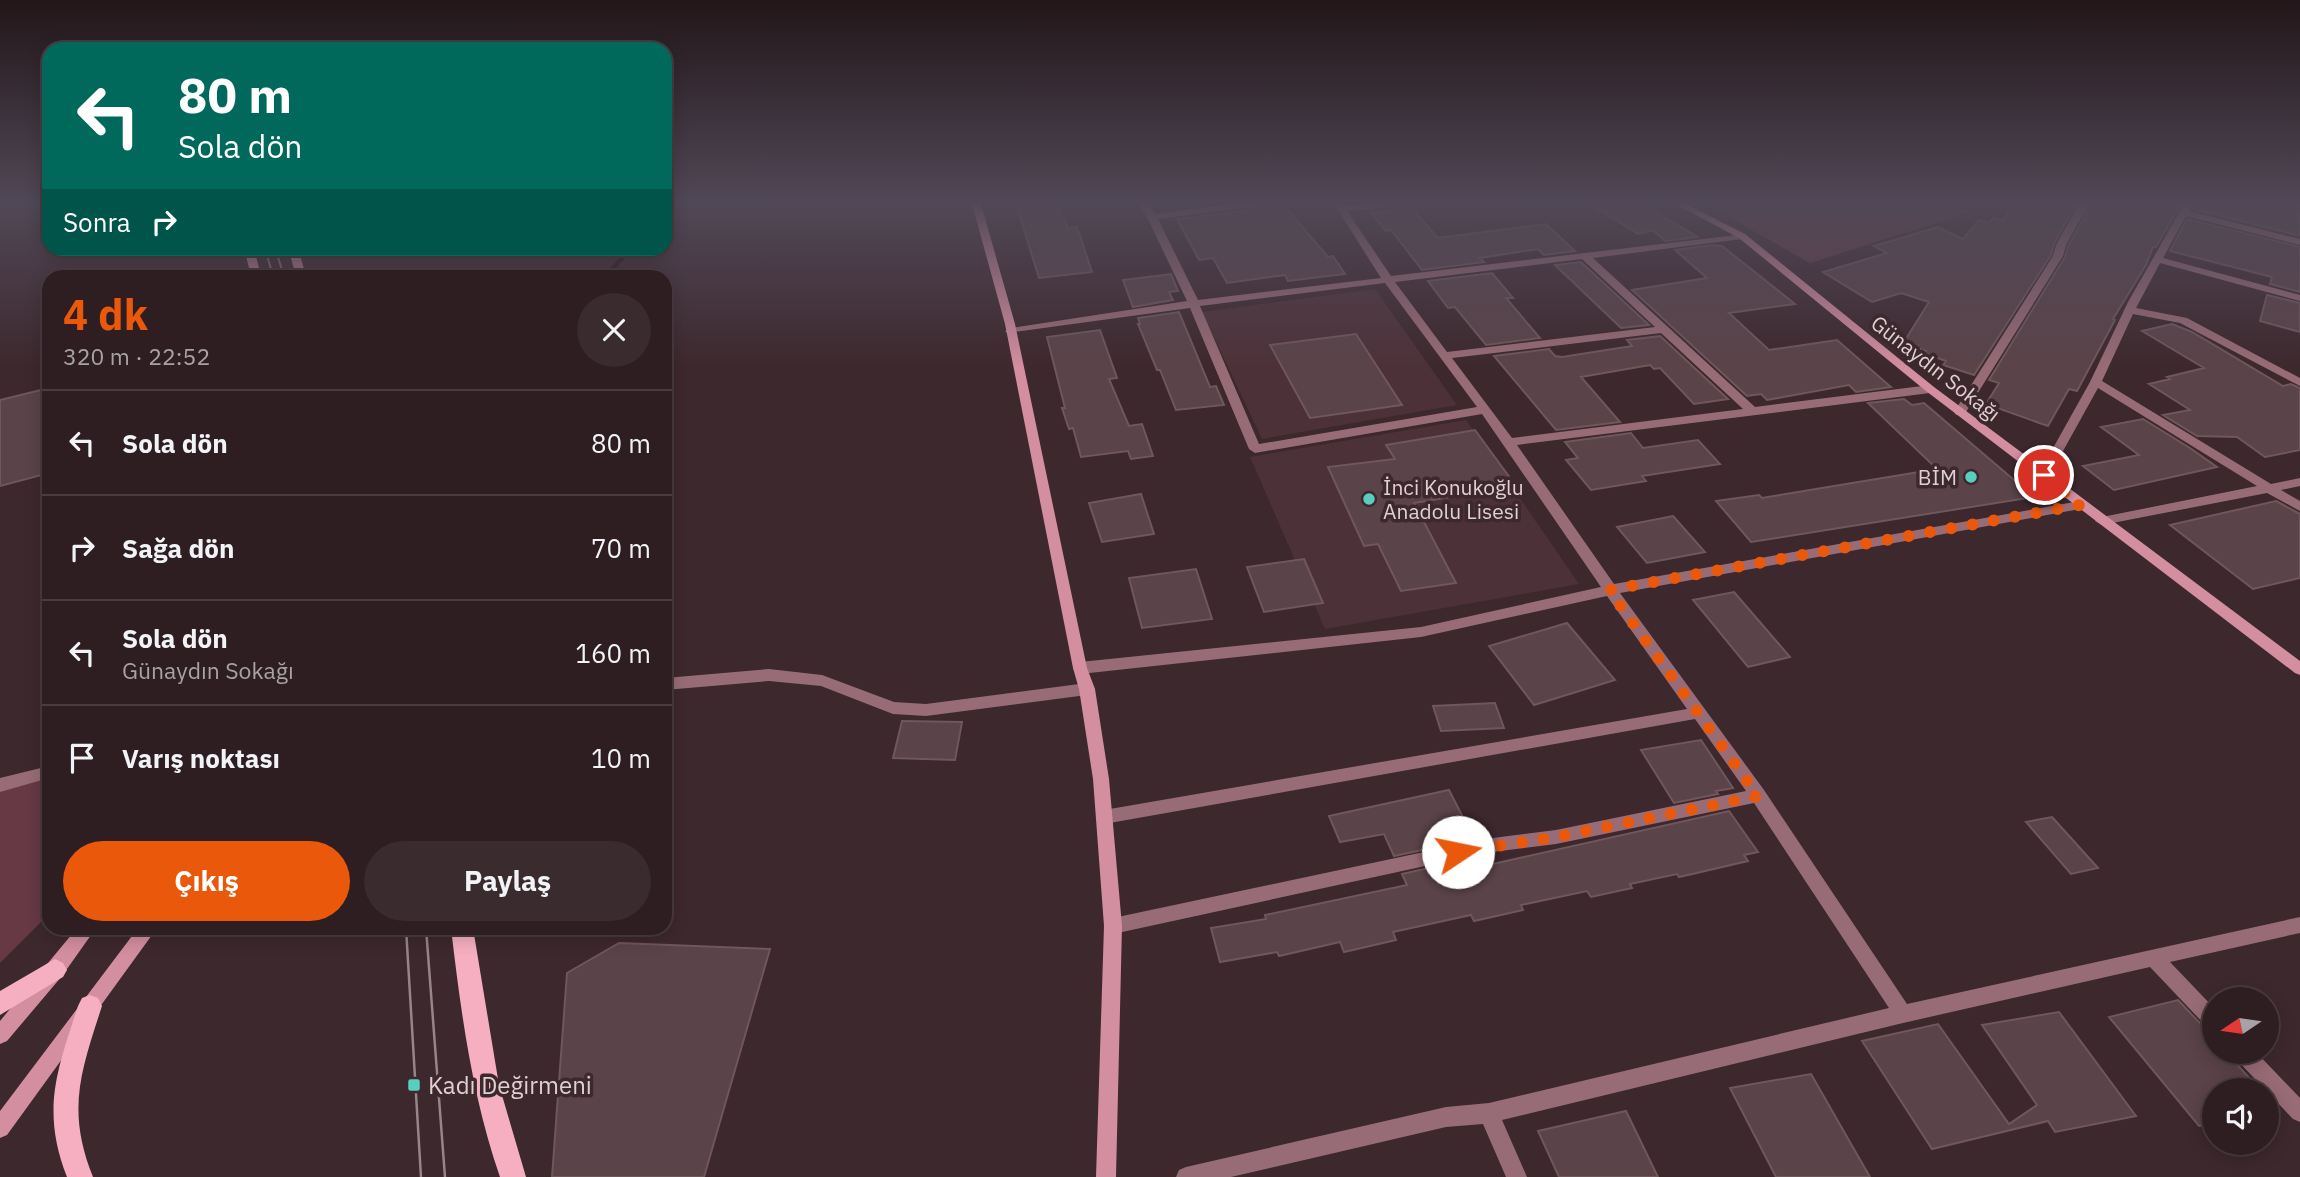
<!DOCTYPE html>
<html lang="tr">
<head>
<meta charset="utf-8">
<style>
	:root { --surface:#2e1e22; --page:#3a2b2f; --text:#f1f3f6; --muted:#a7a2a5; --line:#493c40; --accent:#ea580c }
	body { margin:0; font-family:"IBM Plex Sans",sans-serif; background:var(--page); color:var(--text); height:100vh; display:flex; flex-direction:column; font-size:26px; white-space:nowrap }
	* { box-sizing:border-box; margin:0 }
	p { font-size:23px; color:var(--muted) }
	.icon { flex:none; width:38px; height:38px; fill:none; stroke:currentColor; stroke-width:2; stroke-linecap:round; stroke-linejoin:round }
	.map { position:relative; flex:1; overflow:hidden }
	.panel { position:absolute; left:42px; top:270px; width:630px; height:665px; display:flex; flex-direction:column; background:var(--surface); border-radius:21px; box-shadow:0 4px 18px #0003,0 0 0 2px var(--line) }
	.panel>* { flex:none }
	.top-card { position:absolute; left:42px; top:42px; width:630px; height:214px; border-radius:21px; box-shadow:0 4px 18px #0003,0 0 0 2px var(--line); background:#00695c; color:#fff; overflow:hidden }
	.needle { width:46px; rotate:257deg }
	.buttons { position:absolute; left:2202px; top:987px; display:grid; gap:14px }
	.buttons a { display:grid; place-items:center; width:77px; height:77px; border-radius:50%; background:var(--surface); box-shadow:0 4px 18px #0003,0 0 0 2px var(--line); font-size:35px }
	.pin { position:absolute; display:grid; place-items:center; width:60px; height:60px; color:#fff; margin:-30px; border:4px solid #fff; border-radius:50%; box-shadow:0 2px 7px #0007 }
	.me { position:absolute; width:77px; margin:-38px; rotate:79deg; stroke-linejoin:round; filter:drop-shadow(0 0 5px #0008) }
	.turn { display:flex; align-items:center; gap:24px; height:147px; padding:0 21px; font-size:32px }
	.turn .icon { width:91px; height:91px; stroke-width:2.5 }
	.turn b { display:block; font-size:49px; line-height:60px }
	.then { display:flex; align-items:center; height:66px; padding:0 21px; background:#0003; gap:14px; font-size:26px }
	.round { display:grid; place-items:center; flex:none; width:74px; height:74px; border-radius:37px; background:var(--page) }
	.headline { display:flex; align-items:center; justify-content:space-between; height:119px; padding:0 21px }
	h1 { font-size:42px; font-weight:700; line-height:52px; color:var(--accent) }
	.button { display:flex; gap:14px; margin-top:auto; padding:14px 21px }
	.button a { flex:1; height:80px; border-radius:42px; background:var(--accent); color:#fff; font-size:28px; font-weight:700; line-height:80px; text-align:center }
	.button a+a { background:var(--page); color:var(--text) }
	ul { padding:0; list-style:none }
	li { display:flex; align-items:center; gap:21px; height:105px; padding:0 21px; border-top:2px solid var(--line) }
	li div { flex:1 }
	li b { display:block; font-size:26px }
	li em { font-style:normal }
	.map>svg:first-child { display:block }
</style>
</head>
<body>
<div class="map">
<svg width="2300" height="1177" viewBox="0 0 2300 1177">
	<rect width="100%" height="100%" fill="#3d282d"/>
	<!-- built -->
	<path fill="#4d3138" d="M1375,289L1457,405L1262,439L1202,312Z
		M1466,420L1579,584L1325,629L1250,457Z"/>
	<!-- green -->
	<path fill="#663945" d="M1717,204H1954L1971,212L1810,263L1710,206Z
		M49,778V914L0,963V789Z"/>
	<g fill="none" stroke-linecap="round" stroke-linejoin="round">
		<!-- stream -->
		<path stroke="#300815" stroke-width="5" d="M665,212L673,204
			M607,276L630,248"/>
	</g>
	<!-- building -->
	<path fill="#5a4349" stroke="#6f575c" stroke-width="2" d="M1016,204H1057L1068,228L1077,227L1092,272L1039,278Z
		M1257,204H1283L1328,257L1333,256L1345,274L1288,281L1285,275L1227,283L1213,258L1199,260L1177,219L1250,210Z
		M1590,204H1642L1698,237L1665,241L1653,230L1638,234Z
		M2016,204H2076L2054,244L2051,255L1974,375L1943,365L1946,361L1924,353L1926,351L1917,348L1918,346L1904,342L1929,302L1901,293L1872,302L1823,272L1887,253L1874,246L1938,227L1963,239L1979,220L1989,223L1993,218L2002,221Z
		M2092,204H2181L2156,247H2153L2146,265L2113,319L2115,320L2077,391L2069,389L2048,426L1986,404L1999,383L1989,380L2065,257L2068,246Z
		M2195,204H2289L2292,209L2300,210V236L2193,209Z
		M1412,208L1438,238L1546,224L1575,251L1544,255L1538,249L1480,258L1484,262L1422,270L1391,230L1386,231L1371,213Z
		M2187,219L2300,247V292L2270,284L2272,277L2170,251Z
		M1712,245L1722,246L1795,304L1729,313L1769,350L1837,340L1891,387L1856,392L1849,385L1767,400L1761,394L1747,396L1632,290L1707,278L1675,250Z
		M1581,262L1649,325L1621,328L1555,265Z
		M1492,273L1513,298H1506L1540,338L1486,345L1455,307L1448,308L1428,281Z
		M1171,274L1178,291L1169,292L1173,300L1133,307L1123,280Z
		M2267,295L2300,303V332L2260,321Z
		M1179,312L1210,387L1216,386L1224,405L1176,410L1160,370H1157L1138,324H1140L1138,318Z
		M2172,324L2192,332L2283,386L2291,384L2300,388V450L2265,457L2237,437L2197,436L2163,415L2190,410L2149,384L2170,379L2167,377L2204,368L2142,331Z
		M1100,330L1117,378L1109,379L1129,426L1142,424L1153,456L1131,459L1128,451L1081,457L1073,428L1069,429L1062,408H1065L1047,337Z
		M1356,334L1402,405L1310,418L1270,345Z
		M1660,336L1728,399L1694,404L1660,368L1654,369L1650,365L1581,377L1620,422L1556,430L1494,356L1549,349L1555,356L1562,357L1632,346L1627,340Z
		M49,388V473L0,486V400Z
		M1904,399L1912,405L1924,403L2034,497L1751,542L1716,501L1759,495L1762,498L1937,469L1868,403Z
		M2143,419L2190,448L2217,467L2114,490L2083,466L2139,455L2101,427Z
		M1475,430L1516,486L1414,503L1456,583L1401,591L1378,544L1364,546L1328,467L1395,459L1386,445Z
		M1631,433L1643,448L1698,440L1720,464L1642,476L1646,481L1591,490L1566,460L1578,458L1565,442Z
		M1141,494L1154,534L1102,542L1089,503Z
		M2276,501L2300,514V578L2253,589L2170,525Z
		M1673,516L1705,552L1647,563L1617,527Z
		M1304,559L1323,603L1264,612L1247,567Z
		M1196,569L1212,619L1142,628L1129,578Z
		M1734,592L1790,657L1748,667L1693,600Z
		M1567,623L1615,680L1534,705L1489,646Z
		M1495,703L1504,728L1441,731L1433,706Z
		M902,721L962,722L955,760L893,758Z
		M1701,740L1733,788L1716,791L1718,794L1674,803L1641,750Z
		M1449,790L1474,839L1394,856L1384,834L1340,842L1329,816Z
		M1729,811L1758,852L1744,855L1748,861L1679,877L1677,874L1630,884L1632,888L1591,897L1587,891L1521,905L1523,910L1474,921L1471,915L1393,932L1396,940L1344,952L1340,942L1279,956L1277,952L1220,962L1211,928L1266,919L1265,915L1407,885L1402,874L1483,856L1488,865Z
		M2052,817L2098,868L2071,874L2026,822Z
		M619,943L770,949L704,1177H552L567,973Z
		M2178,1000L2214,1038V1052H2226L2260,1090H2214V1123L2199,1126L2109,1017Z
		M2059,1012L2136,1116L2055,1132L2048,1121L1932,1149L1862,1041L1938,1024L2009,1124L2037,1105L1982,1025Z
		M1811,1074L1870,1177H1776L1730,1088Z
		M1626,1111L1658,1177H1559L1538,1131Z"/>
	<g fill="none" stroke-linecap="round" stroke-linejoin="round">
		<!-- street -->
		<path fill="#986c76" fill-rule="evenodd" d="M1139,204H1148L1155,214L1231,204H1255L1250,207L1158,219L1198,300L1381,278L1334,204H1342L1344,206L1392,204L1388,207L1347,211L1391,276L1745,234V238L1742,239L1593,258L1755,407L1930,385L1936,389L1930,393L1517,445L1614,584L2080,501L2087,505L2080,509L1620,593L1764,790L1907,1004L2300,917V933L2170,962L2214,1008V1030L2207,1027L2150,967L1903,1023L1502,1120L1527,1177H1506L1483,1124L1446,1127L1231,1177H1176L1179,1170L1186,1167L1446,1107L1489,1103L1889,1008L1754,803L1556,844L1485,853L1113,934L1107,932L1104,926L1107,920L1113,918L1485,839L1556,830L1746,791L1695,719L1104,824L1098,822L1096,817L1098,812L1104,810L1687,709L1607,596L1421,637L1080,674L1075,672L1073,668L1075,664L1080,662L1421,627L1601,587L1482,414L1255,453L1249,449L1190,308L1007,333L1005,331L1011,328L1187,301L1147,217ZM1582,259L1655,327L1447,352L1395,282ZM1385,283L1477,407L1259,444L1200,306ZM1661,333L1743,409L1512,438L1452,358Z
			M2079,204H2089L2066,245L2063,256L1966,412L1964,415H1956L1954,412L2053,256L2056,245Z
			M2184,204H2192L2189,211L2300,239V245L2186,216L2163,258L2300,295V301L2160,263L2136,308L2187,318L2300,378V386L2180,323L2133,314L2102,381L2271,484L2300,478V486L2281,490L2300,501V511L2267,493L2102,525L2095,521L2097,518L2257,486L2098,388L2048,478H2040L2038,475L2090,382L2128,302Z
			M2291,204H2300V208L2293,206Z
			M769,669L822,675L894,702L926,704L1087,683L1092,685L1095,689L1092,693L1087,695L926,716L893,714L821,686L769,681L665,690V678Z
			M49,766V778L0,792V778Z
			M2233,1052H2256L2300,1098V1122L2293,1119L2236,1059Z"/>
		<!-- secondary -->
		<path fill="#d38e9f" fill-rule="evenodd" d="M972,204H981L1015,324L1087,668L1095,689L1109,779L1122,926L1116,1177H1096L1104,926L1093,779L1079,689L1073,668L1005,324Z
			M1675,204H1686L1745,234L1934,387L2300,661V675L2295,673L1926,391L1739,238Z
			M244,248H254L261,276H251Z
			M288,248H298L306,276H296Z
			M77,928H96L62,976L7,1041L0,1044V1021Z
			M138,928H157L7,1135L0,1138V1111Z"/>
		<!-- primary -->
		<path fill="#f6afc0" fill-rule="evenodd" d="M451,928H473L499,1085L526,1177H500C472,1096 461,1013 451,928Z
			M55,959L63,963L67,970L63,977L0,1015V991Z
			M90,995L98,998L102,1006C81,1071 66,1110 93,1177H67C41,1110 57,1071 78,1006L82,998Z"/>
		<!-- tram-far1 -->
		<path stroke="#968589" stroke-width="2" d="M275,248L284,276
			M266,252L273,276"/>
		<!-- tram -->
		<path stroke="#968589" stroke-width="2.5" d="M406,928L421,1177
			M426,928L445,1177"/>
	</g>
	<!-- sky -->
	<linearGradient id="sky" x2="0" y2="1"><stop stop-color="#221619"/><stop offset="0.55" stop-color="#514857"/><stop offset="1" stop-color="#514857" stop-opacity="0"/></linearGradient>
	<rect width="2300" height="368" fill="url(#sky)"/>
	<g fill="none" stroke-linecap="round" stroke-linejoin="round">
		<!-- route -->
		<path stroke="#ea580c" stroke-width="12" stroke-dasharray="0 21.6" d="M1458,852L1556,837L1758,796L1609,590L2080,505L2044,475"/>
	</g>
	<!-- markers -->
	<g fill="#59cebf" stroke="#3d282d" stroke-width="2.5">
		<circle cx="1971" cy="477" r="7"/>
		<circle cx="1369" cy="499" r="7"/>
		<rect x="407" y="1078" width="14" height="14" rx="3.5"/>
	</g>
	<g text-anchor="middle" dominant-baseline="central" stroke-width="7" stroke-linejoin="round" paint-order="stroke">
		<!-- street labels -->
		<g font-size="21" fill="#ded0d3" stroke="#3d282d">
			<text transform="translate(1936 368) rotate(38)">Günaydın Sokağı</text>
		</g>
		<!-- poi labels -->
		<g font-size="21" fill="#ded0d3" stroke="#3d282d" text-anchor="end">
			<text x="1957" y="477">BİM</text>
			<text x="1383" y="487" text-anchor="start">İnci Konukoğlu<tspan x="1383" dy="24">Anadolu Lisesi</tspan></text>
		</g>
		<!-- near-poi labels -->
		<g font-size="24" fill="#ded0d3" stroke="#3d282d" text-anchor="start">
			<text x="428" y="1085">Kadı Değirmeni</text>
		</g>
	</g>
</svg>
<div class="buttons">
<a><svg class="needle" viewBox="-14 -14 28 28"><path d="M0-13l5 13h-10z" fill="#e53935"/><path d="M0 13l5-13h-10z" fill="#a7a2a5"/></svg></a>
<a><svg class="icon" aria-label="sound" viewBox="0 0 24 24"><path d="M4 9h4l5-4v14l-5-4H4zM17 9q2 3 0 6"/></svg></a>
</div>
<div class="pin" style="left:2044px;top:475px;background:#d93025"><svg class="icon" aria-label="arrive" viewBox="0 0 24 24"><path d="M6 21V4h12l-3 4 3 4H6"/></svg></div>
<svg class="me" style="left:1458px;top:852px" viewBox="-20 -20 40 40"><circle r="19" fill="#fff"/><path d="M0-13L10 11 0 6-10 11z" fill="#ea580c"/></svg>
<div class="top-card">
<div class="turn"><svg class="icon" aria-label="left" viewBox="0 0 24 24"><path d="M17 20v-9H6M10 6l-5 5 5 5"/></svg><div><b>80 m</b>Sola dön</div></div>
<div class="then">Sonra<svg class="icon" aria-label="right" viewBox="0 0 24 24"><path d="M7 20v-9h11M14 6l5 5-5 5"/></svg></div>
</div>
<section class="panel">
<div class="headline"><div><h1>4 dk</h1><p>320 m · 22:52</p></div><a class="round"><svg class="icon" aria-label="close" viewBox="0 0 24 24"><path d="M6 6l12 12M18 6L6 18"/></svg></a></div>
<ul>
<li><svg class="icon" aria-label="left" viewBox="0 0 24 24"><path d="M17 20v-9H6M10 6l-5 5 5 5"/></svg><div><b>Sola dön</b></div><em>80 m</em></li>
<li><svg class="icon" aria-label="right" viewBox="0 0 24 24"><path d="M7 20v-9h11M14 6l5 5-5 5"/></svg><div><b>Sağa dön</b></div><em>70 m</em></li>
<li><svg class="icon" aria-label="left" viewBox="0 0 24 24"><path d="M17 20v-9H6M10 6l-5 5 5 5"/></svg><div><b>Sola dön</b><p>Günaydın Sokağı</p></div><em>160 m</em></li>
<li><svg class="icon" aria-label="arrive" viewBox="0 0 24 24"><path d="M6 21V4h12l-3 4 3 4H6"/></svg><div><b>Varış noktası</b></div><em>10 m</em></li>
</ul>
<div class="button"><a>Çıkış</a><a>Paylaş</a></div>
</section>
</div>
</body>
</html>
